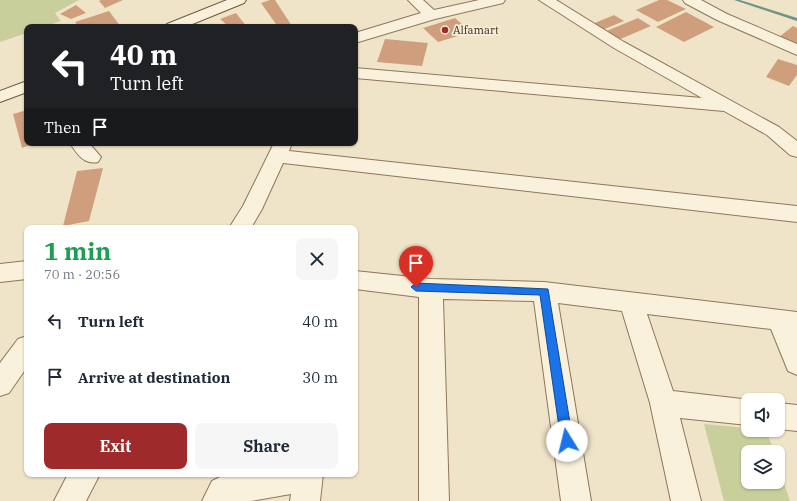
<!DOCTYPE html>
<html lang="en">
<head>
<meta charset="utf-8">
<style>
	:root { --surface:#fff; --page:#f6f6f7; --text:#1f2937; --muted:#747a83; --accent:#9e2a2b }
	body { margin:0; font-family:"IBM Plex Serif",serif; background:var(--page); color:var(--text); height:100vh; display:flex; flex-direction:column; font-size:15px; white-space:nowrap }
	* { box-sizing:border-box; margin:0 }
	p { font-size:13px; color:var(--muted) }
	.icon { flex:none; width:22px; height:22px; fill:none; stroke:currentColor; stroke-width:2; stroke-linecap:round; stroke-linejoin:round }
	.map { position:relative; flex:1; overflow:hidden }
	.details { position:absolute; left:24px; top:225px; width:334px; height:252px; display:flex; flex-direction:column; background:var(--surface); border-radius:8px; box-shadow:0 1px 3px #0004 }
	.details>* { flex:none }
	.guide { position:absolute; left:24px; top:24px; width:334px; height:122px; border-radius:8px; box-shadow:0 1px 3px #0004; background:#202124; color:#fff; overflow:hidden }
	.tools { position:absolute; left:741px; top:393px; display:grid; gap:8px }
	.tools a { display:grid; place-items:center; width:44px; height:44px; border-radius:8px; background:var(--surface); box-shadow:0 1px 3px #0004; font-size:20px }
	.pin { position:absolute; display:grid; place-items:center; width:34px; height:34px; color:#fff; margin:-41px -17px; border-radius:50% 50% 50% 0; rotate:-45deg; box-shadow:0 0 4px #0007 }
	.pin .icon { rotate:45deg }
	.me { position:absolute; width:44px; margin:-22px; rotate:351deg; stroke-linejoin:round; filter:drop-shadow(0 0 3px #0008) }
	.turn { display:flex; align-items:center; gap:14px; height:84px; padding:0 20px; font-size:18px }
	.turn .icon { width:52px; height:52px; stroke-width:2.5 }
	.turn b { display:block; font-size:28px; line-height:34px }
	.then { display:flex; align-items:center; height:38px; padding:0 20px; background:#0003; gap:8px; font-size:15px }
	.round { display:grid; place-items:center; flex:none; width:42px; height:42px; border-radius:8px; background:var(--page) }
	.headline { display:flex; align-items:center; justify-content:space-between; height:68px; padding:0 20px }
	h1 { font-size:24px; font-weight:800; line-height:30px; color:#1e9e55 }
	.primary-button { display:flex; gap:8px; margin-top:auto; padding:8px 20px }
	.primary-button a { flex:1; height:46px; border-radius:8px; background:var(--accent); color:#fff; font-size:16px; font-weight:800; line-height:46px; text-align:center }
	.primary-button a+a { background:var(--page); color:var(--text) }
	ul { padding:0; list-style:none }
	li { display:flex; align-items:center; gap:12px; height:56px; padding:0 20px }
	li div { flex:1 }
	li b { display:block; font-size:15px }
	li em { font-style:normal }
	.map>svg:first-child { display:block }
</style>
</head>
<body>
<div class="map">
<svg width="797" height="501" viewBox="0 0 797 501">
	<rect width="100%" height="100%" fill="#f0e4c8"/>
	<!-- green -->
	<path fill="#c9cf9b" d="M0,0H79L55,13L61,21L43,27H27V33L0,42Z
		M704,424L748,428V430H766L774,452H748V482H778V465L790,501H724Z"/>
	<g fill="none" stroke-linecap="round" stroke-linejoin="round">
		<!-- stream -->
		<path fill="#6f938a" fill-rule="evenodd" d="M734,0H740L797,18V21Z"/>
	</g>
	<!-- building -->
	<path fill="#cf9f7d" d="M101,0H123L105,8L99,1Z
		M270,0H275L292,26L278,27L261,3Z
		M659,0H667L686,9L658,22L636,10Z
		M76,5L86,13L71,19L60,14Z
		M109,11L121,27H79L75,22Z
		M686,12L714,27L684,42L656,27Z
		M236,13L247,27H229L220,19Z
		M614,15L624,21L600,31L590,25Z
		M455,18L471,32L438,42L423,28Z
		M638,18L651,26L618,40L604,32Z
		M793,26L797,28V45L779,37Z
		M385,39L428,43L422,66L377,62Z
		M778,59L797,65V75L789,86L766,77Z
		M27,110V143H35L22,148L13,114Z
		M103,168L89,221L63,226L77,171Z"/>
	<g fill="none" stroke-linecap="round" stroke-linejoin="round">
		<defs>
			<path id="street" d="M408,0H423L434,10L479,0H505L503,3L435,19L355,43V33L421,13Z
				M539,0H556L624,42L779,127L797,141V157L790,155L767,135L724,111L355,78V68L702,98L614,48Z
				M683,0H701L727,14L797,44V55L717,20L685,3Z
				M70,143H89L101,157L98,162C84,165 77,154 70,143Z
				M274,143H292L289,151L797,206V222L283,163L262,209L251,228H229L243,206Z
				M27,261V279L0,282V264Z
				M355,271L431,279L544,282L797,312V375L788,371L771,329L647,314L673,391L751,400H748V425L680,418L701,501H671L650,403L622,311L558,303L591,501H561L534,301L443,299L449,501H419V297L355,289Z
				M27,336V367L9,393L0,396V363L18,339Z
				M778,403L797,405V431L778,429Z
				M68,474H100L86,501H54Z
				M236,474H323L320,501H290L291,494L251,501H202L212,481L222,476Z"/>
			<path id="secondary" d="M227,0H246L244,3L185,27H165L167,24Z
				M27,81V92L0,102V91Z"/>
		</defs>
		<!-- street casing -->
		<use href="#street" stroke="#8d765c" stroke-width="2"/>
		<!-- secondary casing -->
		<use href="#secondary" stroke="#6f573f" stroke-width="2"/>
		<!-- street -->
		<use href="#street" fill="#faf1dc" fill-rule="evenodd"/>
		<!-- secondary -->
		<use href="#secondary" fill="#faf1dc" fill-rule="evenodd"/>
	</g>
	<!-- route -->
	<path fill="#1a73e8" stroke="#114b97" d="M416,283L548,289L573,441L571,445L567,447L563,445L561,441L540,295L416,291L411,287Z"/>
	<!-- markers -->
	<circle fill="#9e2a2b" stroke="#f7eed8" stroke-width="1.5" cx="445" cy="30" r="4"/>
	<g text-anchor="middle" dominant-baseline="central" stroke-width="3.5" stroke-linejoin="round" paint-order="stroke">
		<!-- far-poi labels -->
		<g font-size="11" fill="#3d2e20" stroke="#f7eed8" text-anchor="start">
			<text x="453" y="30">Alfamart</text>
		</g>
	</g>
</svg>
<div class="tools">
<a><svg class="icon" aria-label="sound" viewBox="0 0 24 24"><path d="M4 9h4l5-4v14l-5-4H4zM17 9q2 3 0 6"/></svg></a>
<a><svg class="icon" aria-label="layers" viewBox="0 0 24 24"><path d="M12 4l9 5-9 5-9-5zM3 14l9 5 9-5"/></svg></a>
</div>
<div class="pin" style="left:416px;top:287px;background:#d93025"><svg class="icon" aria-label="arrive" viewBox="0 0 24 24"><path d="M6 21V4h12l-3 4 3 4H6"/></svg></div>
<svg class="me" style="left:567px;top:441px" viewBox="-20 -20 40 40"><circle r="19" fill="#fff"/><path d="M0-13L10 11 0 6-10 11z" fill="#1a73e8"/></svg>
<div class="guide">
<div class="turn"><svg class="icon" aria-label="left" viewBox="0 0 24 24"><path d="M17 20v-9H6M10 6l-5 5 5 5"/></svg><div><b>40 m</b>Turn left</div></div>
<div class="then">Then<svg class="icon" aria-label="arrive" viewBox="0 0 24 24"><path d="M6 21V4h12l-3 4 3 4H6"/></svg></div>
</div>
<section class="details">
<div class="headline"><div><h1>1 min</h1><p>70 m · 20:56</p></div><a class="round"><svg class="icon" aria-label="close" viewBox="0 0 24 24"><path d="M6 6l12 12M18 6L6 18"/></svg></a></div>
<ul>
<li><svg class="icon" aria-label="left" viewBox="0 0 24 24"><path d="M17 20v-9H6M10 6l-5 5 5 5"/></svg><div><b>Turn left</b></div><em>40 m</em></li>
<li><svg class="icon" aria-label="arrive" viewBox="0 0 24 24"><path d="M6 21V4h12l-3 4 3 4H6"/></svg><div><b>Arrive at destination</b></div><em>30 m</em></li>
</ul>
<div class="primary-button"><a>Exit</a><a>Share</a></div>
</section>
</div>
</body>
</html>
